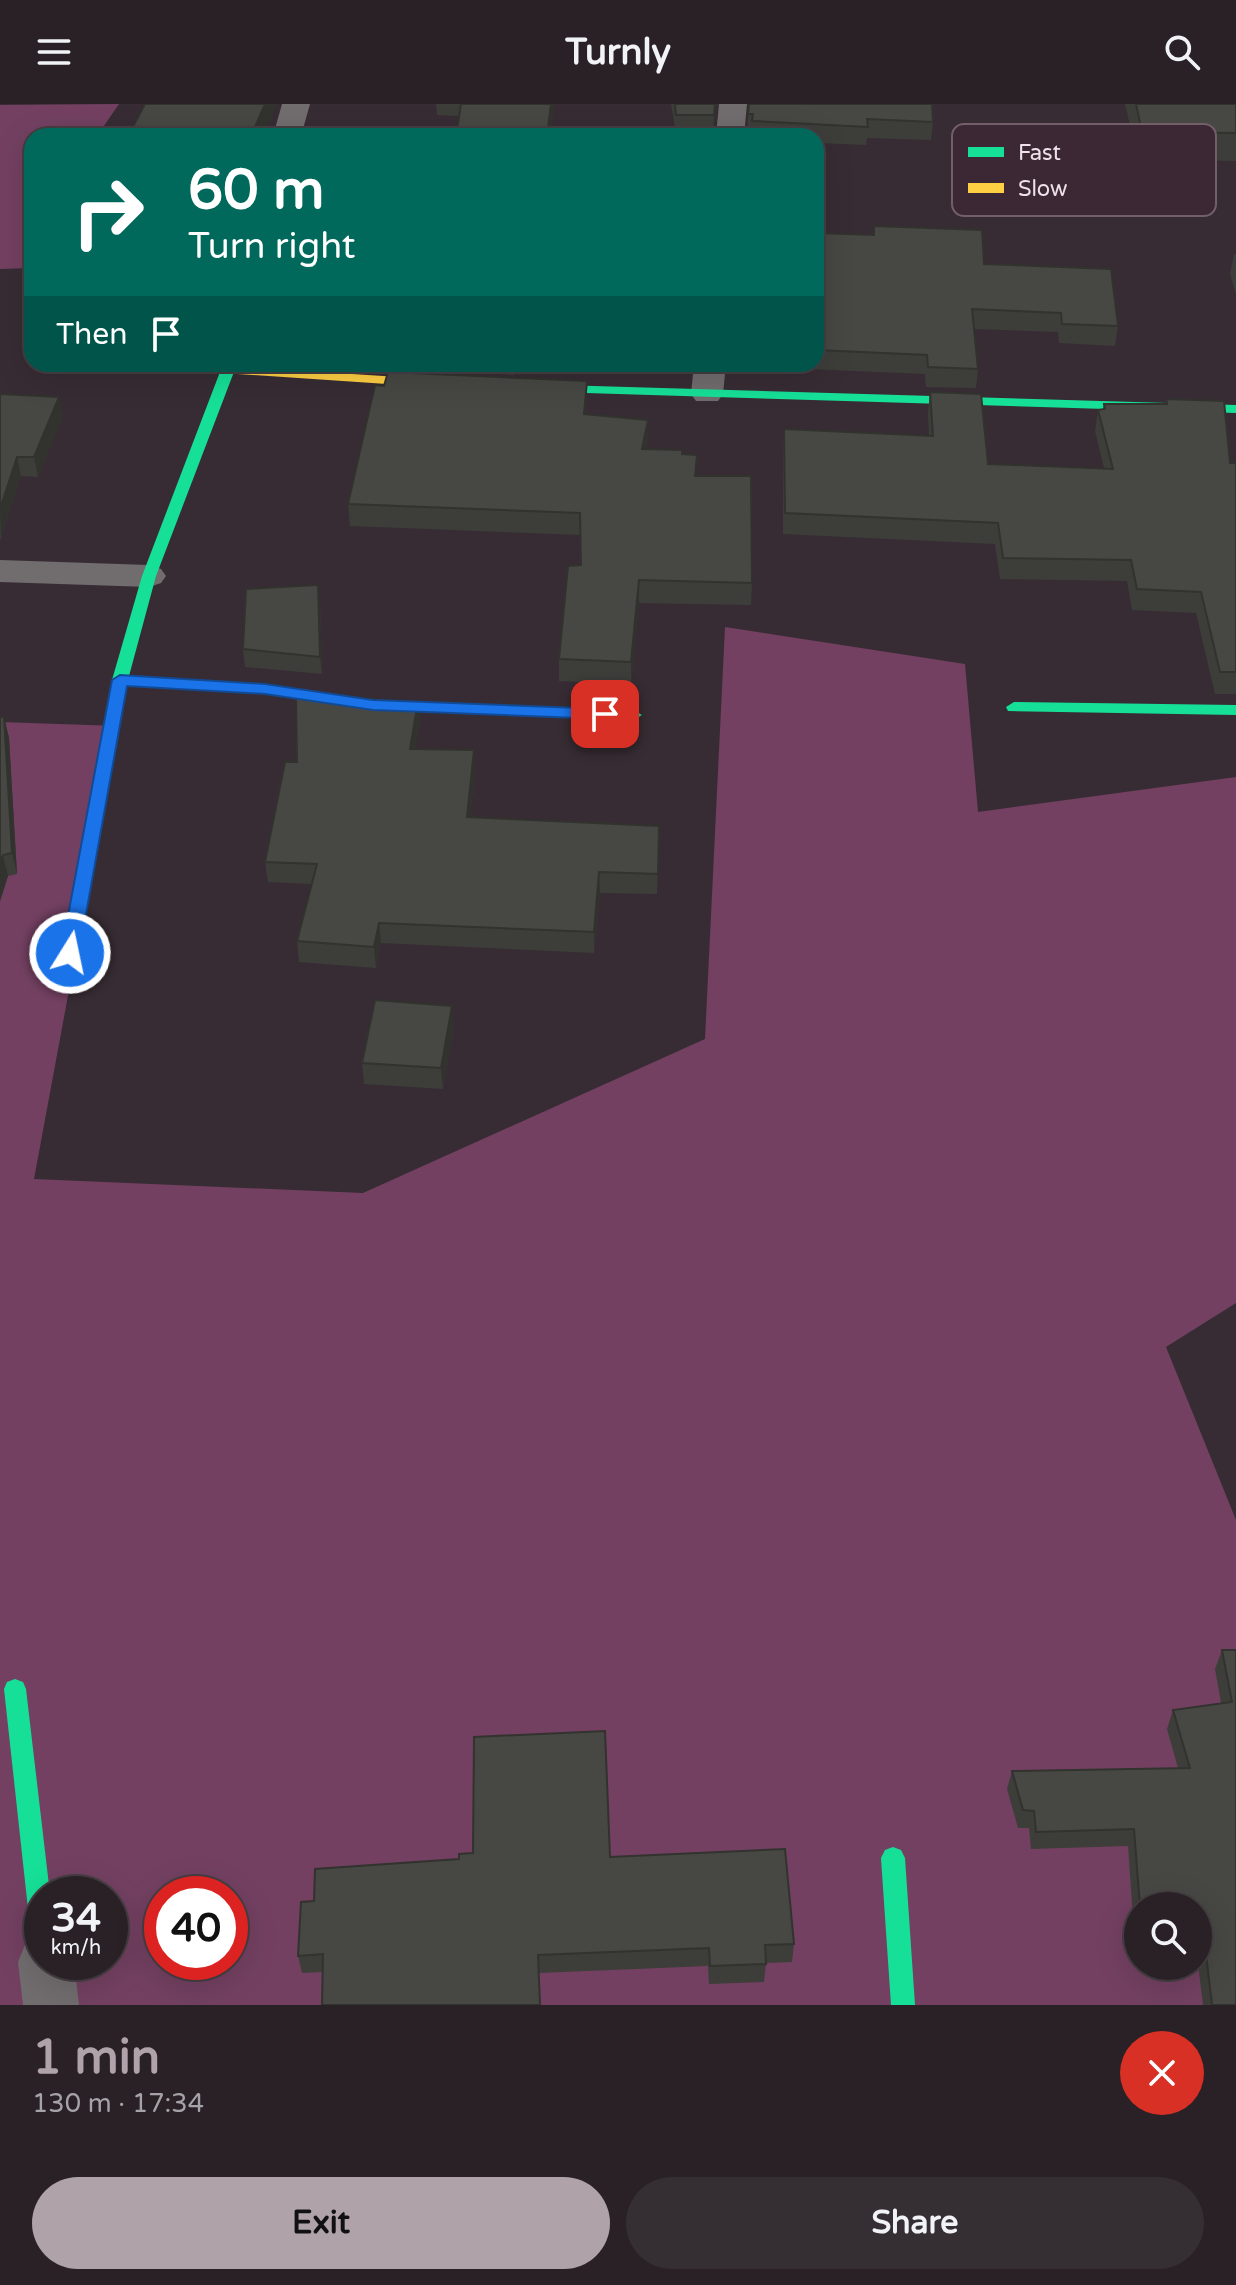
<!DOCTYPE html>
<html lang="en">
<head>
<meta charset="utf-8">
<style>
	:root { --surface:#292126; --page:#352e32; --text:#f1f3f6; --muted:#a5a3a7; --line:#453e43; --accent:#afa2a9 }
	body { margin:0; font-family:"Varela Round",sans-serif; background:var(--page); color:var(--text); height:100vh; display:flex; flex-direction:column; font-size:30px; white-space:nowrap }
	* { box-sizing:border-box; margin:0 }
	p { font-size:26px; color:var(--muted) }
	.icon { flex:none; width:44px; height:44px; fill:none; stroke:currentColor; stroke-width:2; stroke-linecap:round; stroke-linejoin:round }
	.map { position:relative; height:1901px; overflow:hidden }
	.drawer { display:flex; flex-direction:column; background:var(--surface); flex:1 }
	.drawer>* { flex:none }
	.guide { position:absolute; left:24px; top:24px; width:800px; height:244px; border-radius:24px; box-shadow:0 8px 32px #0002,0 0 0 2px var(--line); background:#00695c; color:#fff; overflow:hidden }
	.controls { position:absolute; left:1124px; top:1788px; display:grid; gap:16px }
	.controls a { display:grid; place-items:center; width:88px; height:88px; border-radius:50%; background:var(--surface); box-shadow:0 8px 32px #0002,0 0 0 2px var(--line); font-size:40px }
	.speed { position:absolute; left:24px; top:1772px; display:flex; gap:16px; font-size:40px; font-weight:700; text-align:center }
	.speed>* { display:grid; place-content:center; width:104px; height:104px; border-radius:50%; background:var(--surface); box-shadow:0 8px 32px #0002,0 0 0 2px var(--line); line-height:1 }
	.speed small { font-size:20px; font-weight:400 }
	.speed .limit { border:12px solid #d22; background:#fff; color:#111 }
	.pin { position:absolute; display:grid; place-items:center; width:68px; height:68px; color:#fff; margin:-34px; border-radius:16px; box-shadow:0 4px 12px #0006 }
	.me { position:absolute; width:88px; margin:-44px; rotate:10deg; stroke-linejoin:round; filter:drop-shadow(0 0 6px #0008) }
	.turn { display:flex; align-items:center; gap:28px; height:168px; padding:0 32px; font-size:36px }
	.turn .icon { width:104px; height:104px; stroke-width:2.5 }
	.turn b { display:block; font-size:56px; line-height:68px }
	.then { display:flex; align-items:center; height:76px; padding:0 32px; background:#0003; gap:16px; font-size:30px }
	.round { display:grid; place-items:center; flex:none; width:84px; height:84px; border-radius:42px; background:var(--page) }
	.overview { display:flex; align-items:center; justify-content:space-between; height:136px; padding:0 32px }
	h1 { font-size:48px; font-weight:800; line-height:60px; color:var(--accent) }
	.button { display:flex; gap:16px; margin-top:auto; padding:16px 32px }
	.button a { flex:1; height:92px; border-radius:48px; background:var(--accent); color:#111; font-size:32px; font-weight:800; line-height:92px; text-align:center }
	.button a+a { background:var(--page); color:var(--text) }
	header { display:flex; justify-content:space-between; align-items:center; height:104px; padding:0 32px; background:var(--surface); font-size:36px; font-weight:800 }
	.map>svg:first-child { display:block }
</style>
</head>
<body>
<header><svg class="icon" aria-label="menu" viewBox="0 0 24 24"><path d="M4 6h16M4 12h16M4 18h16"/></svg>Turnly<svg class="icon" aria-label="search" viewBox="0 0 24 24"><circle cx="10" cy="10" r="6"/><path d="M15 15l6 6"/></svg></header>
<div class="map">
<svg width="1236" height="1901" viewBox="0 0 1236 1901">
	<rect width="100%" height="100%" fill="#372c33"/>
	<!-- forest -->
	<path fill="#734061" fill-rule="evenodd" d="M119,0L97,32H32V164L0,165V1Z
		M725,523L965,560L978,708L1236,673V1199L1166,1243L1236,1416V1901H0V618L118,622L34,1075L363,1089L705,935ZM42,1790H110V1858H42ZM162,1790H230V1858H162ZM1138,1802H1198V1862H1138Z"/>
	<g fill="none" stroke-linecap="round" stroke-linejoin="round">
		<!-- street -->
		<path fill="#716c6e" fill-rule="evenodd" d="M282,0H310L301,32H273Z
			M719,0H747L744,32H716Z
			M694,260H726L723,290L718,297H696L691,290Z
			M0,456L149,461L161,465L166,472L161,479L149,483L0,478Z
			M42,1832V1858H74L79,1901H23L18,1858L26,1838Z"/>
		<!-- fast -->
		<path fill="#16e098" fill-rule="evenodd" d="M223,260H237L156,472L129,572L265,580L373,596L634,606L642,611L634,616L373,606L265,590L127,581L79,849L70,855L61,849L112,576L142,472Z
			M526,280L1236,301V309L521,287V281Z
			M1014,598L1236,601V611L1008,607L1006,603Z
			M15,1575L23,1578L26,1585L50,1790H42V1835L34,1831L30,1823L4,1585L7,1578Z
			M893,1743L901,1746L905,1754L915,1901H891L881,1754L885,1746Z"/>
		<!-- slow -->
		<path fill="#ffcf43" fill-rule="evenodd" d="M228,262L446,276L453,280L446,284L223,269L221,266Z"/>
	</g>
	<!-- wall -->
	<path fill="#3d3e3a" d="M436,0H554L550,32H456L459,12L437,11Z
		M671,0H717L713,29L676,30Z
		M749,0L933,18L931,36L867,34L866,41L816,39V32H751V29H747Z
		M1125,0H1236V57L1138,55Z
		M874,122L984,160L1118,222L1115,242L1059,239L1058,228L974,225L978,265L976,284L926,283L925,270L784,264L785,260H816V129L873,131Z
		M1234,150H1236V190L1230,170Z
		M396,260H516L514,271L396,264Z
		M930,288L988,360L1104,364L1095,327L1098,306L1103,305L1104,300H1165L1166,295L1230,359H1236V590H1215L1196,509L1132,506L1127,477L1000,475L995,440L783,430V346L784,325L929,332L928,309Z
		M0,290L59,293L63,313L38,373L21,372L1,435H0Z
		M587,299L586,310L648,316V338L646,345L682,350L696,372L752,479L751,501L639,499L631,580L559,577V555L581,461L580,431L350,422L348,400Z
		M320,498L322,570L245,563L243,545Z
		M418,598L420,618L415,645L475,666L470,713L659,722L657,790L600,789L594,849L381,839L376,864L299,858L297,837L312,780L268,778L265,758L297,658Z
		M0,613H4L9,634L17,770L8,772L0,797Z
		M454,923L443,985L364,980L362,959Z
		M1222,1546H1236V1901H1203L1198,1860V1802H1138V1829H1134L1128,1742L1031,1745L1029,1724H1018L1007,1685L1012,1667L1178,1664L1167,1625L1173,1606L1221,1599L1215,1565Z
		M610,1753L794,1840L792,1858L766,1859L764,1878L709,1880L708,1862L539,1869L323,1868L302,1869L298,1852L314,1797Z"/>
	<!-- shaded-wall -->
	<path fill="#32322f" d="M265,0H277L264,32H251Z
		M551,0H554L550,32H547Z
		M715,0H717L713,29L714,11Z
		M587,277V299L584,332V310Z
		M59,293L63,313L38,373L34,353Z
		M648,316V338L641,367L642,345Z
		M17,353L21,372L1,435L0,405Z
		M639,476V499L631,580V558Z
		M318,481L320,498L322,570L320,553Z
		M418,598L420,618L412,665L410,645Z
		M4,613L9,634L17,770L12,749Z
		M474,646L475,666L468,734L467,713Z
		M3,751L8,772L0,797V759Z
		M599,768L600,789L594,849V828Z
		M379,819L381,839L376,864L374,843Z
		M452,902L454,923L443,985L441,964Z"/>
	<!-- building -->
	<path fill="#474843" stroke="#32322f" stroke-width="2" d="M145,0H265L251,32H128Z
		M461,0H551L547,32H456Z
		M675,0H715L714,11H676Z
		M749,0H932L933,18L867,15L868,23L752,17L753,10H748Z
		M1136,0H1236V29L1142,28Z
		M874,122L982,126L984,160L1111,165L1118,222L1062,220L1061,209L972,205L978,265L928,263L927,251L816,246V129L874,131Z
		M388,268L587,277L584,310L648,316L642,345L682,346V350L697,351L695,372H751L752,479L639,476L631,558L559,555L568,462L581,461L580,409L348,400L375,281L384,282Z
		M930,288L981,290L988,360L1113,365L1098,306L1105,305L1104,300H1167L1166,295L1224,297L1230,359H1236V568H1220L1201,488L1137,485L1131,456L1003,454L998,419L785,409L784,325L933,332Z
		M0,290L59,293L34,353H17L0,405Z
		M318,481L320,553L243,545L246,485Z
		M296,590L418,598L410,645L474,646L467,713L659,722L658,770L599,768L594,828L379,819L374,843L297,837L317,760L265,758L285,658H297Z
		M0,613H4L12,749L3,751L0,759Z
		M375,896L452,902L441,964L362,959Z
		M1222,1546H1236V1901H1212L1202,1816L1198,1815V1802H1140L1134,1725L1036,1728L1034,1707L1023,1706L1012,1667L1190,1664L1173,1606L1232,1598Z
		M605,1627L610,1753L785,1745L794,1840L765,1841L766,1860L710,1862L709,1844L538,1851L540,1901H322L323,1850L298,1852L301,1798L314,1797L315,1765L459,1755V1750L473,1749L474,1633Z"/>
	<!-- route -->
	<path fill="#1a73e8" stroke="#114b97" stroke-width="2" d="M120,571L265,580L373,596L605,605L613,610L605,615L373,606L265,590L127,582L79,849L70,855L61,849L112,576Z"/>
	<!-- legend -->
	<rect x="952" y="20" width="264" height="92" rx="12" fill="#3c2734" stroke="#725f6a" stroke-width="2"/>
	<rect x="968" y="43" width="36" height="10" fill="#16e098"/>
	<rect x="968" y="79" width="36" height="10" fill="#ffcf43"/>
	<g font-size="22" fill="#efe1e9">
		<text x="1018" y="56">Fast</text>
		<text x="1018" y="92">Slow</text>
	</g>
</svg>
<div class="controls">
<a><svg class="icon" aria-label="search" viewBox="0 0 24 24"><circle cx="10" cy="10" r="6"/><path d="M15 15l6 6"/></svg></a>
</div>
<div class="speed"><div>34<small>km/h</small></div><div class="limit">40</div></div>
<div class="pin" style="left:605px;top:610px;background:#d93025"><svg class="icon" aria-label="arrive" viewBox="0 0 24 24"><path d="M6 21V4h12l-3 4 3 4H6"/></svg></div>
<svg class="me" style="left:70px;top:849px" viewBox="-20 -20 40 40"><circle r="17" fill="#1a73e8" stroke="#fff" stroke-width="3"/><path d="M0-11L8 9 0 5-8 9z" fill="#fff"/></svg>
<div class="guide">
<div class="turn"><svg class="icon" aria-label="right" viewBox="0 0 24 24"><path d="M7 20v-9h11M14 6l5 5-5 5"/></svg><div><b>60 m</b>Turn right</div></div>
<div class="then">Then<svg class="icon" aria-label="arrive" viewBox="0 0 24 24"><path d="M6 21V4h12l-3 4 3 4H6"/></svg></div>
</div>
</div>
<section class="drawer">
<div class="overview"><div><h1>1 min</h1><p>130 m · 17:34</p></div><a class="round" style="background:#d93025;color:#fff"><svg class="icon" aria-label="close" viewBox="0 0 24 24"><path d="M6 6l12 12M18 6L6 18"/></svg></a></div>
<div class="button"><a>Exit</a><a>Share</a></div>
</section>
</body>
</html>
